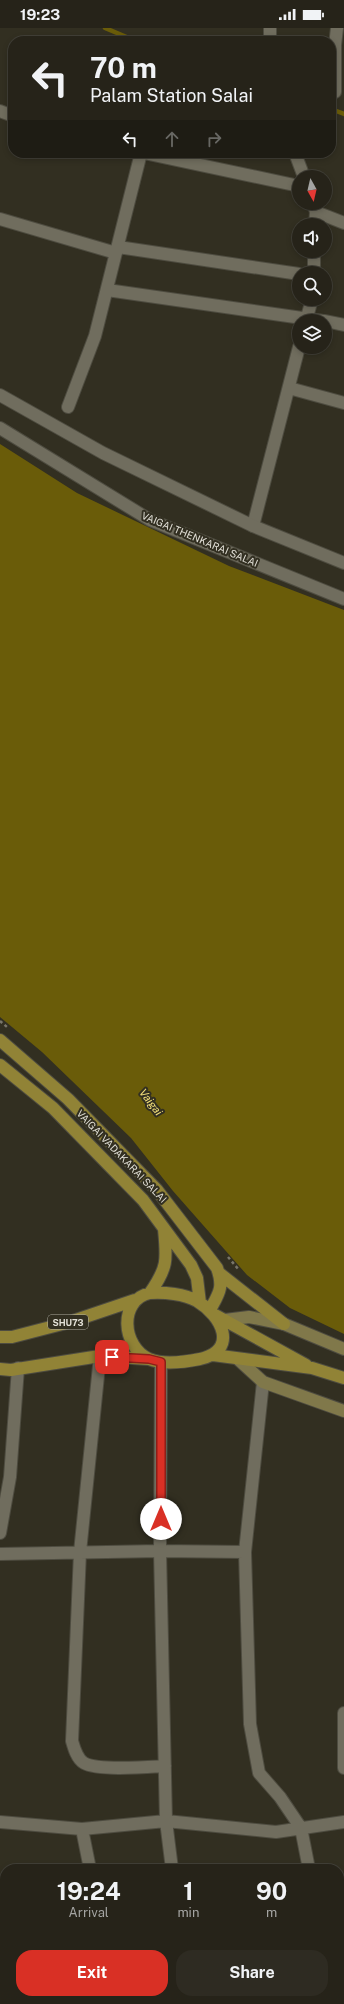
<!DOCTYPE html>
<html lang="en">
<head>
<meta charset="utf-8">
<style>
	:root { --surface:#262319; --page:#2e2b22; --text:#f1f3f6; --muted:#a4a4a2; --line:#424038; --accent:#d93025 }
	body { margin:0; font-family:"Public Sans",sans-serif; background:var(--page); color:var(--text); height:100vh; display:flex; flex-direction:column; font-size:15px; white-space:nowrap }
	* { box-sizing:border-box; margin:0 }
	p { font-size:13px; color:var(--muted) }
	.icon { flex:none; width:22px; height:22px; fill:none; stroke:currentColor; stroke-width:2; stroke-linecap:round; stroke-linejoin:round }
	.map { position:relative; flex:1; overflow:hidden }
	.details { position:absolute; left:0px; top:1836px; width:344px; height:140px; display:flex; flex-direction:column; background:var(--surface); border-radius:16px 16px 0 0; box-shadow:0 2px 6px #0003,0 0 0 1px var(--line) }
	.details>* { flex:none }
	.guide { position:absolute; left:8px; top:8px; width:328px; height:122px; border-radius:16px; box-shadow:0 2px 6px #0003,0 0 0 1px var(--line); background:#262319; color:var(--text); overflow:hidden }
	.needle { width:26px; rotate:172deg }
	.buttons { position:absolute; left:292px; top:142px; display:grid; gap:8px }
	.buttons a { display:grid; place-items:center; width:40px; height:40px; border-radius:50%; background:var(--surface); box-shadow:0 2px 6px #0003,0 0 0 1px var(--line); font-size:20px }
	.pin { position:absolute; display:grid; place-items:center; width:34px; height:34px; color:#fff; margin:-17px; border-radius:8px; box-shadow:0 2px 6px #0006 }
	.me { position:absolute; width:44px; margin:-22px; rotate:0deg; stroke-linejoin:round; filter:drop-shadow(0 0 3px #0008) }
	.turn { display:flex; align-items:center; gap:14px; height:84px; padding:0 16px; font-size:18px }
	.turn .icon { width:52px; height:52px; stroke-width:2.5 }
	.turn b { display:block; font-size:28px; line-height:34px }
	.lanes { display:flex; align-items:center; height:38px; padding:0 16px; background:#0003; justify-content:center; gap:20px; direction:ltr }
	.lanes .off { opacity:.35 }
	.eta { display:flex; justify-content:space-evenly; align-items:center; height:68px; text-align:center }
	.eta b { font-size:24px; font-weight:700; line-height:28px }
	.action { display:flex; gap:8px; margin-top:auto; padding:8px 16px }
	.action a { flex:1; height:46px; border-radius:16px; background:var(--accent); color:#fff; font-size:16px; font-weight:700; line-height:46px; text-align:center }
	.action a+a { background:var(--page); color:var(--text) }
	.status { display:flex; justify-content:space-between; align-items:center; height:28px; padding:0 20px; background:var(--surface); direction:ltr }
	.status svg { height:11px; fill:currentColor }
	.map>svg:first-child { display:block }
</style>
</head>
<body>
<div class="status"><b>19:23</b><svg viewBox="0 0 49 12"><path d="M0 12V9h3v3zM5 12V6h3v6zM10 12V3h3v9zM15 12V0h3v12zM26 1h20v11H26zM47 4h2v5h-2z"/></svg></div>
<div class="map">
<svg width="344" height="1976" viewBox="0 0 344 1976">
	<rect width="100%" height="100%" fill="#322f21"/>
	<!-- water -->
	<path fill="#6a5c09" d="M0,416L77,465L229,538L344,582V1306L290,1280L247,1247L173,1163L131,1110L42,1024L0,989Z"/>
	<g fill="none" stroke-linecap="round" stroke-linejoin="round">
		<!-- stream -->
		<path stroke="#6a5c09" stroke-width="4.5" d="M105,0L136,13
			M331,81L344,86"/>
		<defs>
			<path id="minor" d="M270,0V13
				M335,64V17L337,0
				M0,83L13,88
				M144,125L299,158
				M295,125L304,149
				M313,175L316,184L315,197
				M316,184L344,195
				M0,191L116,225
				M118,219L299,246
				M314,245V223
				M107,262L323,293
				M306,293L312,271
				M325,293L344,297
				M289,360L344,375
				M68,379L95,308L141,125
				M253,498L299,319
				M100,1328L80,1524L72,1713C74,1720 77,1731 84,1735C98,1743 147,1739 165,1738
				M161,1334L160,1523L166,1793L172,1841
				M0,1505L10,1449L18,1340
				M245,1524L263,1354
				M0,1526L160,1523L245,1524L250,1696L259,1745L280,1769L301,1800L309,1841
				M344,1685V1740
				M0,1794L82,1801L166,1793L276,1804L344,1794
				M82,1801L90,1841
				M0,1902L5,1938
				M10,1971L11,1976
				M116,1971L117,1976
				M190,1971L191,1976
				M332,1971L333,1976"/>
			<path id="tertiary" d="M0,367L103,425L253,498L344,535
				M0,400L150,492L344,571"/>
			<path id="secondary" d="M225,1292L249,1289L284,1296L344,1321
				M239,1332L263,1354L344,1383"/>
			<path id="primary" d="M0,1012L68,1071L157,1162L217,1240C224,1260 219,1265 210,1282
				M0,1037L53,1080L143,1172L191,1237L197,1250L200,1275
				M219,1245L284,1296
				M150,1265C165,1264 184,1266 197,1273C222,1288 239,1322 200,1331C185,1334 163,1337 149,1331C122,1319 118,1272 150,1265Z
				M150,1265C168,1239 167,1232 164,1201
				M215,1287L306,1337
				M0,1309H12L70,1294L135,1272
				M213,1327L312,1340L344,1350
				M0,1341L11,1342L100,1328L149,1331"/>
		</defs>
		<!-- minor casing -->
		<use href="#minor" stroke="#4e4c40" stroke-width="14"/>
		<!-- tertiary casing -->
		<use href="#tertiary" stroke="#4e4c40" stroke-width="14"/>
		<!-- secondary casing -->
		<use href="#secondary" stroke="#4e4c40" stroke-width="14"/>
		<!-- primary casing -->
		<use href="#primary" stroke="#4e4c40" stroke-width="14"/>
		<!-- path -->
		<path stroke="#79766a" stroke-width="2.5" stroke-dasharray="3 3" stroke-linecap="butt" d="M0,993L7,999
			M228,1229L239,1242"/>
		<!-- minor -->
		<use href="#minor" stroke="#706d5e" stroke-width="12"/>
		<!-- tertiary -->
		<use href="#tertiary" stroke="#706d5e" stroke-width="12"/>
		<!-- secondary -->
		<use href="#secondary" stroke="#80784a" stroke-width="12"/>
		<!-- primary -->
		<use href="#primary" stroke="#918336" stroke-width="12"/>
	</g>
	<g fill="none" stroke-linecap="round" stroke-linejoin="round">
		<defs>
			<path id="route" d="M112,1329L149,1331L161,1334V1491"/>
		</defs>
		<!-- route casing -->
		<use href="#route" stroke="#8d1f18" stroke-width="10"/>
		<!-- route -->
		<use href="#route" stroke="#d93025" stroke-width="7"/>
	</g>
	<g text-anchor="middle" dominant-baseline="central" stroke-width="4" stroke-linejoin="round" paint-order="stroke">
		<!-- shield labels -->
		<rect fill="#322f21" stroke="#aeaca1" stroke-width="1" x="48" y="1287" width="40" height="14" rx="3"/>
		<g font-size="9" font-weight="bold" fill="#e3e1d8">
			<text x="68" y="1294">SHU73</text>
		</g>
		<!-- street labels -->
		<g font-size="10" fill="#e3e1d8" stroke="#322f21">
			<text transform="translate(200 511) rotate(23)">VAIGAI THENKARAI SALAI</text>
			<text transform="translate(122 1128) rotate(46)">VAIGAI VADAKARAI SALAI</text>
		</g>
		<!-- water labels -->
		<g font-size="11" font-style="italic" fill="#f4e07a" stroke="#322f21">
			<text transform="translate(151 1074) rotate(53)">Vaigai</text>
		</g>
	</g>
</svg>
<div class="buttons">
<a><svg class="needle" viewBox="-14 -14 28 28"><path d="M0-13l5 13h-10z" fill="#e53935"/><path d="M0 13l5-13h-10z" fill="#a4a4a2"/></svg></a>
<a><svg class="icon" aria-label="sound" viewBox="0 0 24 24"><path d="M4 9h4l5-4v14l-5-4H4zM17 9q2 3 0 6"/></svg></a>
<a><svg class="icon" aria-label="search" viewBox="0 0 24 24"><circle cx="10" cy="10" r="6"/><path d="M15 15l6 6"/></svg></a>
<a><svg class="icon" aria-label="layers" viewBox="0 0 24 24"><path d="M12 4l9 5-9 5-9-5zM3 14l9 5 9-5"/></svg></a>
</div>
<div class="pin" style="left:112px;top:1329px;background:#d93025"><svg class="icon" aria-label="arrive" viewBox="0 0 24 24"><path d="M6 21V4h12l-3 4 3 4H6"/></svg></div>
<svg class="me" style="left:161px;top:1491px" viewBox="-20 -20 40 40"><circle r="19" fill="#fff"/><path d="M0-13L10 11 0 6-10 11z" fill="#d93025"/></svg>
<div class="guide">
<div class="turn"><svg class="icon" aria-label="left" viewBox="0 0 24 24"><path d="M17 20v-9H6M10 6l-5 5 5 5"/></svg><div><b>70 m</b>Palam Station Salai</div></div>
<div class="lanes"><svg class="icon" aria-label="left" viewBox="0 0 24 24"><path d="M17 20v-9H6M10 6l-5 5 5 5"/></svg><svg class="icon off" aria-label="ahead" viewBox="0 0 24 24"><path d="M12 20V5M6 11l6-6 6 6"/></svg><svg class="icon off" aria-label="right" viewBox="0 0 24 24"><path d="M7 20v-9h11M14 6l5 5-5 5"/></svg></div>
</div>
<section class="details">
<div class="eta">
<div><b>19:24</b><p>Arrival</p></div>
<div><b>1</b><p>min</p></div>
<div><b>90</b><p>m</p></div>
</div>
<div class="action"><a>Exit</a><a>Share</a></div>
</section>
</div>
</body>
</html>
